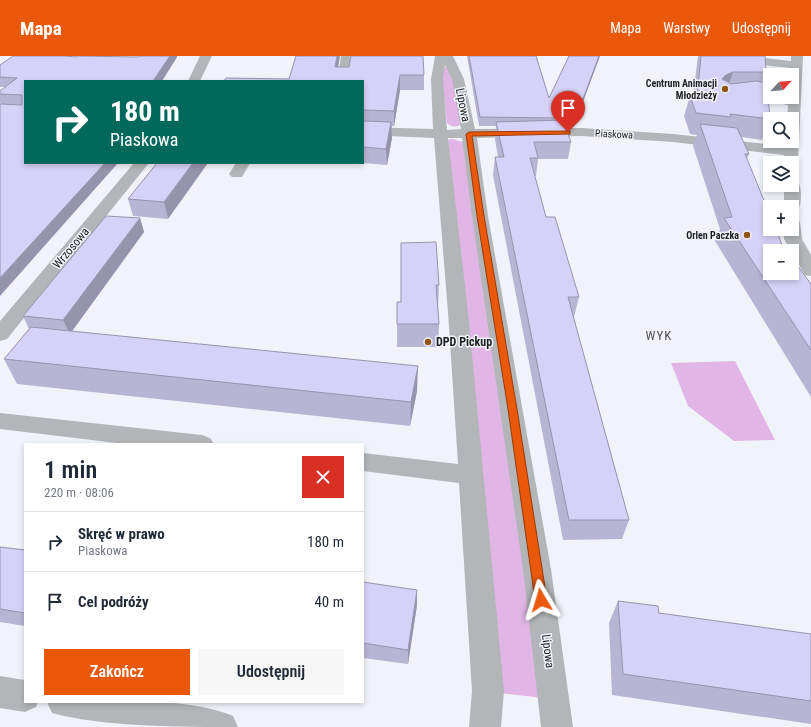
<!DOCTYPE html>
<html lang="pl">
<head>
<meta charset="utf-8">
<style>
	:root { --surface:#fff; --page:#f6f6f7; --text:#1f2937; --muted:#747a83; --line:#e0e1e3; --accent:#ea580c }
	body { margin:0; font-family:"Roboto Condensed",sans-serif; background:var(--page); color:var(--text); height:100vh; display:flex; flex-direction:column; font-size:15px; white-space:nowrap }
	* { box-sizing:border-box; margin:0 }
	p { font-size:13px; color:var(--muted) }
	.icon { flex:none; width:22px; height:22px; fill:none; stroke:currentColor; stroke-width:2; stroke-linecap:round; stroke-linejoin:round }
	.map { position:relative; flex:1; overflow:hidden }
	.sheet { position:absolute; left:24px; top:387px; width:340px; height:260px; display:flex; flex-direction:column; background:var(--surface); border-radius:0px; box-shadow:0 2px 6px #0003 }
	.sheet>* { flex:none }
	.top-card { position:absolute; left:24px; top:24px; width:340px; height:84px; border-radius:0px; box-shadow:0 2px 6px #0003; background:#00695c; color:#fff; overflow:hidden }
	.needle { width:26px; rotate:64deg }
	.tools { position:absolute; left:763px; top:12px; display:grid; gap:8px }
	.tools a { display:grid; place-items:center; width:36px; height:36px; border-radius:0px; background:var(--surface); box-shadow:0 2px 6px #0003; font-size:20px }
	.pin { position:absolute; display:grid; place-items:center; width:34px; height:34px; color:#fff; margin:-41px -17px; border-radius:50% 50% 50% 0; rotate:-45deg; box-shadow:0 0 4px #0007 }
	.pin .icon { rotate:45deg }
	.me { position:absolute; width:44px; margin:-22px; rotate:353deg; stroke-linejoin:round; filter:drop-shadow(0 0 3px #0008) }
	.turn { display:flex; align-items:center; gap:14px; height:84px; padding:0 20px; font-size:18px }
	.turn .icon { width:52px; height:52px; stroke-width:2.5 }
	.turn b { display:block; font-size:28px; line-height:34px }
	.round { display:grid; place-items:center; flex:none; width:42px; height:42px; border-radius:0px; background:var(--page) }
	.summary { display:flex; align-items:center; justify-content:space-between; height:68px; padding:0 20px }
	h1 { font-size:24px; font-weight:600; line-height:30px }
	.action { display:flex; gap:8px; margin-top:auto; padding:8px 20px }
	.action a { flex:1; height:46px; border-radius:0px; background:var(--accent); color:#fff; font-size:16px; font-weight:600; line-height:46px; text-align:center }
	.action a+a { background:var(--page); color:var(--text) }
	ul { padding:0; list-style:none }
	li { display:flex; align-items:center; gap:12px; height:60px; padding:0 20px; border-top:1px solid var(--line) }
	li div { flex:1 }
	li b { display:block; font-size:15px }
	li em { font-style:normal }
	header { display:flex; align-items:center; gap:24px; box-sizing:border-box; height:56px; padding:0 20px; background:var(--accent); color:#fff }
	header strong { font-size:19px }
	nav { display:flex; gap:22px; margin-inline-start:auto; font-size:14px }
	.map>svg:first-child { display:block }
</style>
</head>
<body>
<header>
<strong>Mapa</strong>
<nav><a>Mapa</a><a>Warstwy</a><a>Udostępnij</a></nav>
</header>
<div class="map">
<svg width="811" height="671" viewBox="0 0 811 671">
	<rect width="100%" height="100%" fill="#f0f4fa"/>
	<!-- green -->
	<path fill="#e1b6e6" d="M445,11L453,12L461,68C457,72 450,71 447,67L441,12Z
		M452,83L463,86L543,642L500,637L448,84Z
		M735,305L775,384L734,385L688,350L671,307Z"/>
	<g fill="none" stroke-linecap="round" stroke-linejoin="round">
		<!-- minor -->
		<path fill="#b3b6b8" fill-rule="evenodd" d="M200,0H212L200,25H188Z
			M341,0H353L349,25H337Z
			M435,0H453L464,23L475,73L581,72L673,78L785,90V85H792V63H787L788,49L765,45H739L733,41C737,35 762,37 770,38V41H792L790,12L717,4L711,0H748L791,5V0H803L798,107L796,110L792,111V107H784V99L673,86L581,80L477,82L488,160L551,513L573,671H541L523,513L472,160L462,82H448L468,256L504,635L501,671H469L472,635L459,427L363,415V397L458,408L448,256L434,82L363,79V71L433,73L431,23ZM445,9L452,23L461,73L447,74L443,23Z
			M134,107H149L7,283L0,285V265Z
			M236,107H250L242,121H232L229,118Z
			M792,124L798,126C802,132 802,148 798,154L792,156V151H784V129H792Z
			M792,161L798,162L800,166L802,183L811,199V220L805,219L784,183V173H792Z
			M0,357L202,379L210,382L214,388H125L0,373Z
			M0,620L25,624V646H38L36,651L25,656L0,652Z
			M47,646C102,646 184,639 233,660L238,671C183,671 102,671 52,657Z"/>
	</g>
	<!-- wall -->
	<path fill="#b8b5d4" d="M467,0H536L549,42L600,0L578,59L556,56L558,62V65L571,86L568,103H538L536,120H535L546,161L579,241L574,261H573L629,464L622,483L563,484L493,119L495,101H498L495,83L496,70H479Z
		M698,0H765L766,16L762,26L770,64L762,84L741,81L749,98L747,103L782,189L811,228V341L715,185L720,173L693,90L697,79L690,78L684,60L690,40H693Z
		M77,1H177L162,25H25L22,49L1,48L0,46V35L5,31H0V9Z
		M338,11L424,19V34H400L394,70H392V82L387,109L362,107H363V25L289,23Z
		M157,107L168,163L133,160L128,143Z
		M140,162L144,176L72,275L417,335L410,370L17,328L4,303L29,273L23,260Z
		M401,187L439,229L438,252L439,268L438,291H397V246H401Z
		M0,491L25,494V570L0,566Z
		M363,526L417,549L408,608L363,602Z
		M618,545L659,557L811,578V668L612,639L609,567Z"/>
	<!-- shaded-wall -->
	<path fill="#9693ad" d="M170,0H177V1L162,25H153Z
		M337,0H340L336,25L335,11Z
		M599,0H600L578,59L580,51Z
		M733,16L726,36L722,23L726,19Z
		M400,19V34L394,70V55Z
		M391,66L392,82L387,109L386,93Z
		M105,107H118L0,240V222Z
		M193,107H208L168,163L164,146Z
		M140,162L144,176L70,278L63,264Z
		M418,310L417,335L410,370L411,346Z
		M417,534V549L408,608V594Z"/>
	<!-- building -->
	<path fill="#d6d2f7" stroke="#9693ad" d="M13,0H64L77,1V0L138,1L139,0H170L153,25H25V107H105L0,222V48L22,49V39L0,38V35L17,22L0,21V9Z
		M296,0H337L335,11H349L351,0H423L424,19H400L394,55L363,54V25H224L226,22L289,23Z
		M469,0H536L549,42L569,0H599L580,51L552,47L558,62L480,61Z
		M701,0H765L766,16H733L726,19L722,23L731,28L756,25L767,27L770,63L730,58L731,61L696,57L690,40L697,41Z
		M563,64L571,86H534L538,102H530L546,161H555L579,241H568L629,464H569L495,101H504L496,66Z
		M363,65L391,66L386,93L363,91Z
		M700,68L737,72L749,98H745L770,159V173H776L782,189L787,195H770V217H792V202L811,228V294L724,162L732,161Z
		M157,107H193L164,146L128,143Z
		M106,160L140,162L63,264L23,260Z
		M436,186L439,229H436L439,268H397V246H401V187Z
		M31,271L418,310L411,346L4,303Z
		M0,491L25,494V557L0,553Z
		M363,526L417,534L408,594L363,587Z
		M618,545L658,550L659,557L811,578V645L623,618Z"/>
	<!-- route -->
	<path fill="#ea580c" stroke="#983908" d="M568,75H570V78L472,80L484,160L517,353L547,544L545,548L541,550L537,548L535,544L508,353L477,160L466,78L469,76Z"/>
	<!-- markers -->
	<g fill="#905415" stroke="#f0f4fa" stroke-width="1.5">
		<circle cx="725" cy="33" r="4"/>
		<circle cx="747" cy="179" r="4"/>
		<circle cx="428" cy="286" r="4"/>
	</g>
	<g text-anchor="middle" dominant-baseline="central" stroke-width="3" stroke-linejoin="round" paint-order="stroke">
		<!-- far-poi labels -->
		<g font-size="10" font-weight="bold" fill="#1d1f21" stroke="#f0f4fa" text-anchor="end">
			<text x="717" y="27">Centrum Animacji<tspan x="717" dy="12">Młodzieży</tspan></text>
			<text x="739" y="179">Orlen Paczka</text>
		</g>
		<!-- far-street labels -->
		<g font-size="10" fill="#1d1f21" stroke="#f0f4fa">
			<text transform="translate(614 78) rotate(3)">Piaskowa</text>
		</g>
		<!-- street labels -->
		<g font-size="12" fill="#1d1f21" stroke="#f0f4fa">
			<text transform="translate(463 49) rotate(79)">Lipowa</text>
			<text transform="translate(71 192) rotate(-50)">Wrzosowa</text>
			<text transform="translate(548 595) rotate(83)">Lipowa</text>
		</g>
		<!-- poi labels -->
		<g font-size="12" font-weight="bold" fill="#1d1f21" stroke="#f0f4fa" text-anchor="start">
			<text x="436" y="286">DPD Pickup</text>
		</g>
		<!-- neighbourhood labels -->
		<g font-size="13" letter-spacing="1" fill="#4e5156" stroke="#f0f4fa">
			<text x="659" y="279">WYK</text>
		</g>
	</g>
</svg>
<div class="tools">
<a><svg class="needle" viewBox="-14 -14 28 28"><path d="M0-13l5 13h-10z" fill="#e53935"/><path d="M0 13l5-13h-10z" fill="#747a83"/></svg></a>
<a><svg class="icon" aria-label="search" viewBox="0 0 24 24"><circle cx="10" cy="10" r="6"/><path d="M15 15l6 6"/></svg></a>
<a><svg class="icon" aria-label="layers" viewBox="0 0 24 24"><path d="M12 4l9 5-9 5-9-5zM3 14l9 5 9-5"/></svg></a>
<a>+</a>
<a>−</a>
</div>
<div class="pin" style="left:568px;top:76px;background:#d93025"><svg class="icon" aria-label="arrive" viewBox="0 0 24 24"><path d="M6 21V4h12l-3 4 3 4H6"/></svg></div>
<svg class="me" style="left:541px;top:544px" viewBox="-20 -20 40 40"><path d="M0-17L14 15 0 8-14 15z" fill="#ea580c" stroke="#fff" stroke-width="4"/></svg>
<div class="top-card">
<div class="turn"><svg class="icon" aria-label="right" viewBox="0 0 24 24"><path d="M7 20v-9h11M14 6l5 5-5 5"/></svg><div><b>180 m</b>Piaskowa</div></div>
</div>
<section class="sheet">
<div class="summary"><div><h1>1 min</h1><p>220 m · 08:06</p></div><a class="round" style="background:#d93025;color:#fff"><svg class="icon" aria-label="close" viewBox="0 0 24 24"><path d="M6 6l12 12M18 6L6 18"/></svg></a></div>
<ul>
<li><svg class="icon" aria-label="right" viewBox="0 0 24 24"><path d="M7 20v-9h11M14 6l5 5-5 5"/></svg><div><b>Skręć w prawo</b><p>Piaskowa</p></div><em>180 m</em></li>
<li><svg class="icon" aria-label="arrive" viewBox="0 0 24 24"><path d="M6 21V4h12l-3 4 3 4H6"/></svg><div><b>Cel podróży</b></div><em>40 m</em></li>
</ul>
<div class="action"><a>Zakończ</a><a>Udostępnij</a></div>
</section>
</div>
</body>
</html>
